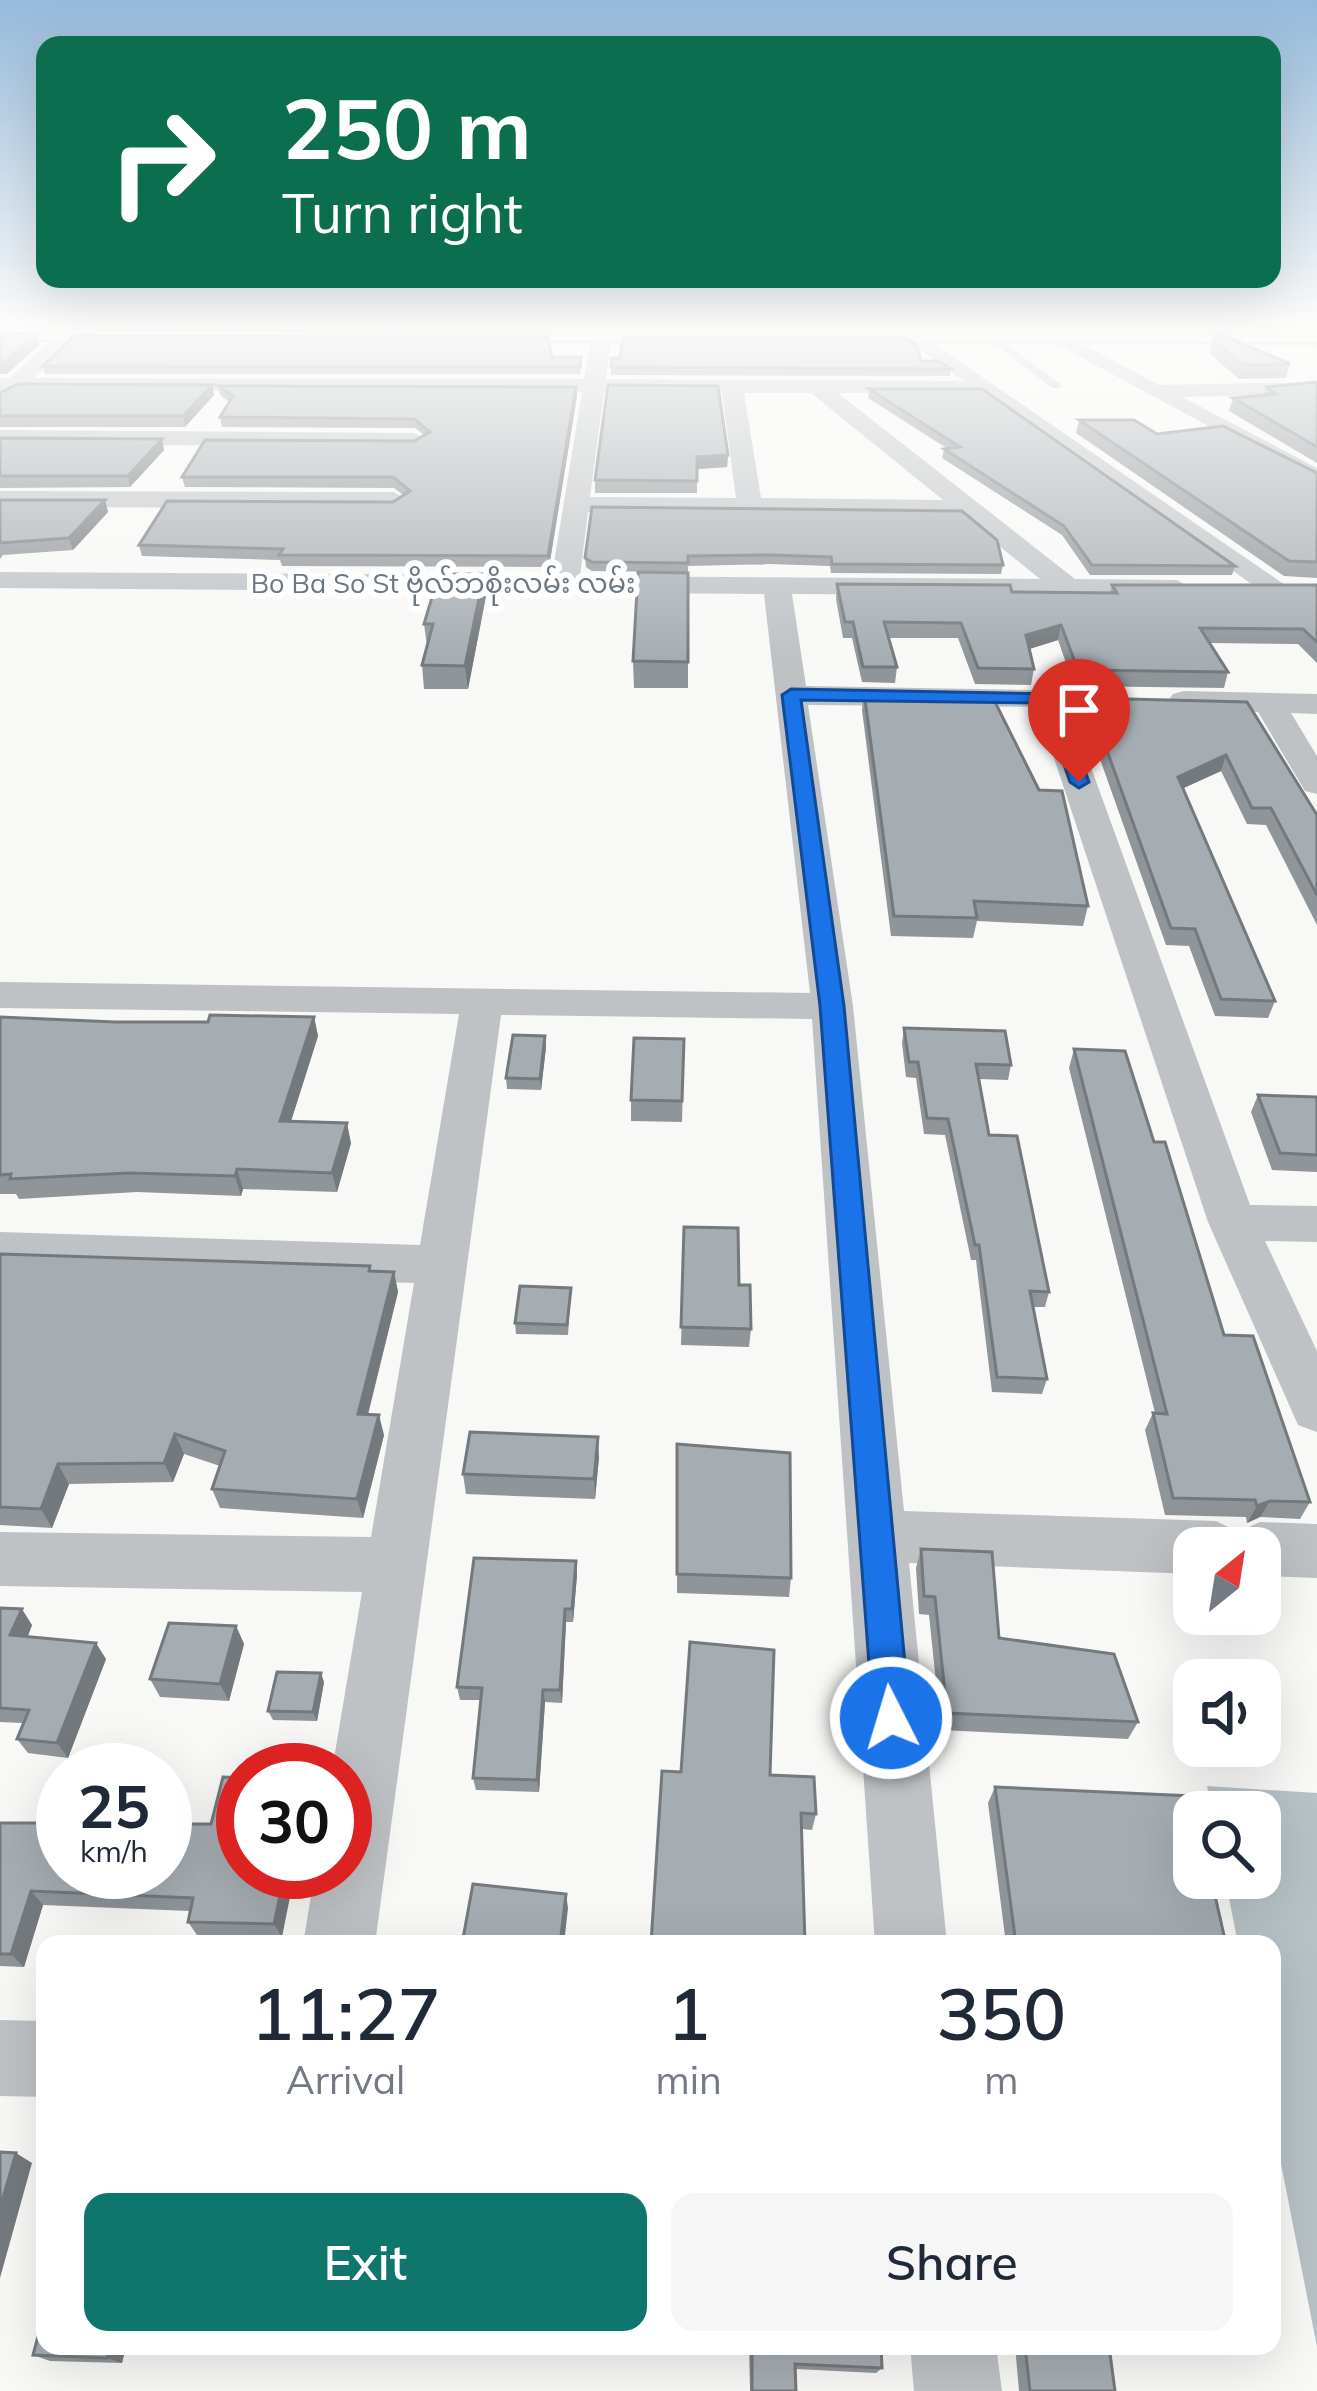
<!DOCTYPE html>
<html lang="en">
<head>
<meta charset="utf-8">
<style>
	:root { --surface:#fff; --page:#f6f6f7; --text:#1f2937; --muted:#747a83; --accent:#0f766e }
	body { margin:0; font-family:Mulish,"Noto Sans Myanmar",sans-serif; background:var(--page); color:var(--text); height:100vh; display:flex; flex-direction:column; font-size:45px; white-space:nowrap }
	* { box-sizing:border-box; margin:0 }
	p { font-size:39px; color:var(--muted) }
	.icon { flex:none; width:66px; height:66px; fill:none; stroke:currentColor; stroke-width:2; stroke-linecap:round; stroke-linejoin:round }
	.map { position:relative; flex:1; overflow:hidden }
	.side { position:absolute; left:36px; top:1935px; width:1245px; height:420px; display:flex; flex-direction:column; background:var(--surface); border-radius:24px; box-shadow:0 12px 48px #0002 }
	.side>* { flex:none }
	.hud { position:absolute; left:36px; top:36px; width:1245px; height:252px; border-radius:24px; box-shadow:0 12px 48px #0002; background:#0b6e4f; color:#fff; overflow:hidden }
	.needle { width:78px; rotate:30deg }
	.buttons { position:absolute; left:1173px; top:1527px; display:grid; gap:24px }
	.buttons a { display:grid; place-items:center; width:108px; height:108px; border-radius:24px; background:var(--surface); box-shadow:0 12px 48px #0002; font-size:60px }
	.speed { position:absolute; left:36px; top:1743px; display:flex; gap:24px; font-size:60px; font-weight:700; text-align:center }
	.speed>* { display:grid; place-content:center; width:156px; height:156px; border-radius:50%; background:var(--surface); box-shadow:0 12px 48px #0002; line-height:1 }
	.speed small { font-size:30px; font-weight:400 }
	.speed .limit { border:18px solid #d22; background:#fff; color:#111 }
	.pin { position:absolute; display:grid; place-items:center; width:102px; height:102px; color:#fff; margin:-123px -51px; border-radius:50% 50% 50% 0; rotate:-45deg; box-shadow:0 0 12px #0007 }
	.pin .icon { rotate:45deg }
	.me { position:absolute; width:132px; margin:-66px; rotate:355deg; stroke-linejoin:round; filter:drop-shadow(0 0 9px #0008) }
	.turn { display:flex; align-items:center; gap:42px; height:252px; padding:0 48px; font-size:54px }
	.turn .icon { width:156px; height:156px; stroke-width:2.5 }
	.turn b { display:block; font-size:84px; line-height:102px }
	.eta { display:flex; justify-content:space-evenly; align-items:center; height:204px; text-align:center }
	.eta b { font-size:72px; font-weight:600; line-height:84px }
	.primary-button { display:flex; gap:24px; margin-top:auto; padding:24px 48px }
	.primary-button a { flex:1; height:138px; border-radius:24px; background:var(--accent); color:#fff; font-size:48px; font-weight:600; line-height:138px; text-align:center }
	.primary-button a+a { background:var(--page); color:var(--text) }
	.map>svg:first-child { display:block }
</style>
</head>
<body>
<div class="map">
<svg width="1317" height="2391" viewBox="0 0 1317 2391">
	<rect width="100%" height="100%" fill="#f8f8f6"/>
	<!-- water -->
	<path fill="#b8c2c6" d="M1207,1786L1317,1793V2347L1272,2118V1944H1238L1225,1878H1260V1812H1212Z"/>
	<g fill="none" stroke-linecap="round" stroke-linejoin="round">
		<defs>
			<path id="primary" d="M0,325L1317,326V342L0,339Z"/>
		</defs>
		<!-- primary casing -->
		<use href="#primary" stroke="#b2b6b9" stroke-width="6"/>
		<!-- lane -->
		<path fill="#bec2c5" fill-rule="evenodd" d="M987,334H993L1060,384V388H1052L987,338Z"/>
		<!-- street -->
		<path fill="#bec2c5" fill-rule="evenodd" d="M67,325H89L34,378L584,379L593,325H613L606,379L964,381L905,339V331L912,329L1291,589L1277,597L1267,595L982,393H838L1075,579L1177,580L1191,588L1177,596L792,594L806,686L1089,691L1094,698L1089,705L1069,707L1250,1205L1317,1206V1242L1265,1241L1317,1351V1432L1298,1425L1208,1222L1037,707L808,705L853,1006L904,1511L1216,1521L1238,1532L1260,1522L1317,1524V1578L1260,1576V1548H1194V1574L909,1563L947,1944H875L812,1019L501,1015L375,1944H303L315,1872H345V1770H332L362,1592L0,1586V1532L371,1537L414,1283L0,1270V1232L420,1245L459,1014L0,1008V982L810,993L764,594L0,588V572L552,575L582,392L20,390L0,401V378H9ZM604,392L722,393L736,498L590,497ZM744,393H811L943,500L761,498ZM588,512L962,516L1040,579L580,576Z
			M1022,325H1047L1159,385L1317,382V394L1182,397L1317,468V485Z
			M0,430L415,433L427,440L415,447L0,444Z
			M0,491L394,492L407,500L394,508L0,507Z
			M1184,691L1317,694V714L1291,713L1317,756V794L1305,791L1258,712L1173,708L1168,701L1173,694Z
			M0,2020L45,2021V2097L0,2096Z
			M910,2346H996L1002,2391H914Z"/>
		<!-- primary -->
		<use href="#primary" fill="#fff" fill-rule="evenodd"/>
	</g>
	<!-- wall -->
	<path fill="#8f9599" d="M1213,340L1290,364L1286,378L1239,379L1210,354Z
		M552,357L581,365L580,374H45L43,366Z
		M921,361L951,369L950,376L611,375V367Z
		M1317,382V463L1229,411L1233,398L1264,395L1267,387Z
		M218,386L576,387L577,396L549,567L282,566L280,560L142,556L139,545L393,502L403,495L394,488L185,487L182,477L414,441L424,435L415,428L222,427L220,417L229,402L220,395Z
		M869,389L1235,566L1232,575H1090L1062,535L942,458L944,449H948L868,398Z
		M0,393L214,395L185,427H0Z
		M1079,420L1157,434L1317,473V578L1284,576L1076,433Z
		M0,438L162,439L164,450L130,487L0,488Z
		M728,455L727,467L697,469V493H595V480Z
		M0,500H105L108,512L73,550L3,555L0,559Z
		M592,507L1003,565L1001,574L831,573L830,566L770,564L688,566V572L592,571L586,567L585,558Z
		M688,573V688H634L633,661Z
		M484,574L486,596L468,689H424L422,665L427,646L424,624Z
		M837,584L1012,592L1110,593L1112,585H1317V663L1298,644L1210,643L1228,672L1224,688L1074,686L1058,640L1029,649L1034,669L1031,685L975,684L958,638H889L897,667L895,683L862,682L852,638H843L836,599Z
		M864,692L1088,906L1083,926L977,921L973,938L891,936L862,710Z
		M1088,698L1247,702L1317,815V925L1266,825L1247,824L1221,771L1183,788L1275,1001L1268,1018L1215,1016L1189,946L1166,945L1084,714Z
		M0,1017L115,1022H208L314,1017L318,1036L291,1121L351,1143L337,1192L243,1189L241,1196L137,1192L19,1199L16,1194H0Z
		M904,1028L1011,1065L1008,1080L979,1079L989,1135L1049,1292L1045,1307H1033L1047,1379L1042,1394L992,1392L976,1260H971L945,1135L924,1134L916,1078L906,1077L902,1043Z
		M545,1036L546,1047L541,1090L507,1089L506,1078Z
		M684,1039L682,1122L631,1121V1100Z
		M1074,1049L1154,1142L1224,1335L1310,1502L1300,1519L1260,1517L1247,1523L1246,1517L1165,1515L1145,1430L1153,1413H1155L1069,1068Z
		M1258,1095L1317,1097V1172L1272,1170L1251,1112Z
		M684,1227L739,1285L751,1329L749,1347L681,1345Z
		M0,1254L370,1266L371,1271L394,1272L398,1292L368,1415L384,1435L363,1518L220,1508L212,1489L220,1466L184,1454L173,1482L69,1484L52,1528L0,1525Z
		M571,1288L568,1335L516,1334L515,1323Z
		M677,1444L791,1578L789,1597L677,1593Z
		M599,1457L595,1499L466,1494L463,1474Z
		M921,1549L999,1638L1138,1722L1128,1739L941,1730L929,1615L919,1614L916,1568Z
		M576,1561L577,1575L573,1622H566L562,1703L545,1702L539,1792L476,1790L473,1778L481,1700H460L457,1687Z
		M0,1608L32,1625L28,1636L106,1659L68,1758L28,1753L17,1739L23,1723L0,1722Z
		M236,1626L244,1644L229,1701L160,1697L150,1679Z
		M324,1682L317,1721L273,1720L268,1711Z
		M770,1775L816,1814L812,1830L802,1829Z
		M223,1777L282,1937L197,1935L188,1922L190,1911L43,1905L24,1967L0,1966V1823L211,1824Z
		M995,1787L1226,1944H1006L988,1803Z
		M45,2346H126L122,2363L50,2361L33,2355Z
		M749,2346H881L882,2368L876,2373L796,2369V2391H750Z
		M1015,2346H1109L1115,2391H1019Z"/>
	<!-- shaded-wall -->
	<path fill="#74797d" d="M37,334L40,344L7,374H0V364Z
		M212,385L214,395L185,427L183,416Z
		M576,387L577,396L549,567L548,556Z
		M162,439L164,450L130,487L128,476Z
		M728,455L727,467L697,469V457Z
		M105,500L108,512L73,550L69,538Z
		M484,574L486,596L468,689L465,666Z
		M1061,625L1058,640L1023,651L1026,635Z
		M1226,755L1221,771L1173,793L1178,777Z
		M314,1017L318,1036L285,1140L280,1121Z
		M545,1036L546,1047L541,1090L540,1079Z
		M347,1123L351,1143L337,1192L332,1173Z
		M237,1169L243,1189L241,1196L235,1176Z
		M394,1272L398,1292L363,1433L358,1414Z
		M379,1415L384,1435L363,1518L357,1499Z
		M175,1434L184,1454L173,1482L164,1463Z
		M598,1437L599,1457L595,1499L594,1479Z
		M58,1464L69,1484L52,1528L41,1509Z
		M1270,1501L1260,1517L1247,1523L1257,1506Z
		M576,1561L577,1575L573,1622L572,1609Z
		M22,1609L32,1625L22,1650L10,1635Z
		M565,1609L566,1622L562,1703L560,1690Z
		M236,1626L244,1644L229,1701L220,1684Z
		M96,1643L106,1659L68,1758L57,1743Z
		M321,1673L324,1682L317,1721L313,1712Z
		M543,1690L545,1702L539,1792L537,1780Z
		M285,1872H295L282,1937L274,1924Z
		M31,1891L43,1905L24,1967L11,1954Z
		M566,1894L568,1908L564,1944H560Z
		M16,2153L32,2163L0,2278V2208Z
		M110,2346H126L122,2363L107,2358Z"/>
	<!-- building -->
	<path fill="#a6adb2" stroke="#74797d" stroke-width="3" d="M0,333L37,334L4,363L0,364Z
		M1218,333L1290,364L1243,365L1213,340Z
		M74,336L548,337L552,357H581L580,367L43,366Z
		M623,338H907L917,346L921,361H939L951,369L611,367L612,358H620Z
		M1317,382V447L1233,398L1276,394L1267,387Z
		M18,384L212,385L183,416H0V393Z
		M608,385L718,386L728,455L697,457V481L595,480Z
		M218,386L576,387L548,556L279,555L283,549L139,545L167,501L393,502L410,491L393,477H182L205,440L414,441L430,432L414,419L220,417L233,396Z
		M869,389H982L1235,566L1092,565L1064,526L944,449L960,447Z
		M1079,420H1134L1157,434L1223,426L1317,473V562L1289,561Z
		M0,438L162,439L128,476H0Z
		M0,500H105L69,538L0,543Z
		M592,507L962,511L997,540L1003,565L832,564L831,557L771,555L688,556V563L592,562L585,558Z
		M638,572L688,573V662L633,661Z
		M439,574H484L465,666L422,665L433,624H424Z
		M837,584L1010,585L1012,592L1117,593L1112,585H1317V642L1303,629L1200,628L1228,672L1078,670L1061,625L1026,635L1034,669L978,668L961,623L884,622L897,667H863L853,622H845Z
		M864,692L991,694L1039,790L1062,791L1088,906L974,901L977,918L894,916Z
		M1088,698L1247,702L1317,815V895L1271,808H1252L1226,755L1178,777L1275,1001L1221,999L1195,929L1171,928Z
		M210,1015L314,1017L280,1121L347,1123L332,1173L237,1169L235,1176L129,1173L10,1179L11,1174L0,1175V1017L115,1022H208Z
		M904,1028L1005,1031L1011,1065L976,1064L989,1135L1017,1136L1049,1292L1030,1291L1047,1379L997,1377L979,1245H975L948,1119L927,1118L918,1062H909Z
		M513,1035L545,1036L540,1079L506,1078Z
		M634,1038L684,1039L682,1101L631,1100Z
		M1074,1049L1125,1051L1154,1142H1165L1224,1335L1253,1336L1310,1502L1270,1501L1257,1506L1255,1500L1173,1498L1153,1413L1167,1414Z
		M1258,1095L1317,1097V1155L1280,1153Z
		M684,1227L738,1228L739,1285H750L751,1329L681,1327Z
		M0,1254L370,1266L369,1271L394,1272L358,1414L379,1415L357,1499L212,1489L225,1451L175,1434L164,1463L58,1464L41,1509L0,1507Z
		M520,1286L571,1288L567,1325L515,1323Z
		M470,1432L598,1437L594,1479L463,1474Z
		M677,1444L790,1453L791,1578L677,1574Z
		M921,1549L992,1552L999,1638L1114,1654L1138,1722L947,1713L935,1597L924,1596Z
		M474,1558L576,1561L572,1609H565L560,1690H543L537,1780L473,1778L482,1688L457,1687Z
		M0,1608L22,1609L10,1635L96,1643L57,1743L17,1739L29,1710L0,1708Z
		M169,1623L236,1626L220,1684L150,1679Z
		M690,1642L774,1650L770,1775L814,1777L816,1814L801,1813L805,1944H651L662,1771L681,1772Z
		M277,1672L321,1673L313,1712L268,1711Z
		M223,1777L243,1778V1872H285L274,1924L188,1922L193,1898L31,1891L11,1954H0V1823H63V1872H165V1824H211Z
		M995,1787L1192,1796L1196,1812H1194V1878H1211L1226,1944H1016Z
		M473,1884L566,1894L560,1944H462Z
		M0,2152L16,2153L0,2208Z
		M45,2310V2346H110L107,2358L33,2355Z
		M752,2346H881L882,2368L795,2364L796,2391H752Z
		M1025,2346H1109L1115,2391H1030Z"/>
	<!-- sky -->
	<linearGradient id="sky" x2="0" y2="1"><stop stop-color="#95bada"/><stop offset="0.49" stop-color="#fcfcfb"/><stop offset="1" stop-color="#fcfcfb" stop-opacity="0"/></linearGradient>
	<rect width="1317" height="660" fill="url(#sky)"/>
	<!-- route -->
	<path fill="#1a73e8" stroke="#114b97" stroke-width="3" d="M791,689L1057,694L1089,782L1079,788L1070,782L1043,703L801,700L844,1006L910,1718L904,1730L891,1736L878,1730L873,1718L820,1006L782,695Z"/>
	<g text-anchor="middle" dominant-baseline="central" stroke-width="12" stroke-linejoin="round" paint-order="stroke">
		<!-- far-street labels -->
		<g font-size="27" fill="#6b7883" stroke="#fff">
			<text x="443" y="583">Bo Ba So St ဗိုလ်ဘစိုးလမ်း လမ်း</text>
		</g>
	</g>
</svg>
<div class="buttons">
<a><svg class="needle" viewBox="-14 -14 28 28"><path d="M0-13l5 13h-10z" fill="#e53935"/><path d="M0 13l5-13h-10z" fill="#747a83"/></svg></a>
<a><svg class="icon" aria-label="sound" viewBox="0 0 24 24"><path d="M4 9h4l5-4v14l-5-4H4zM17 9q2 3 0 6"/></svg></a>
<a><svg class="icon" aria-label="search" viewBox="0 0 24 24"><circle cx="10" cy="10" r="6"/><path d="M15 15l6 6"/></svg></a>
</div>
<div class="speed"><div>25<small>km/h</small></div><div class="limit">30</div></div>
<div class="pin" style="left:1079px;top:782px;background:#d93025"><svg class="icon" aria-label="arrive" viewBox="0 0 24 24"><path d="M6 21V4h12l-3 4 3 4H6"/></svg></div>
<svg class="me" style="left:891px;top:1718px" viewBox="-20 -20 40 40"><circle r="17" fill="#1a73e8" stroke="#fff" stroke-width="3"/><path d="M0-11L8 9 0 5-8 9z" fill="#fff"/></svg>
<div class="hud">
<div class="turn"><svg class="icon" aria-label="right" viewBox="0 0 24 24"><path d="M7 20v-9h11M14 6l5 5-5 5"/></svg><div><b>250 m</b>Turn right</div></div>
</div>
<section class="side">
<div class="eta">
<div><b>11:27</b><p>Arrival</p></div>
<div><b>1</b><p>min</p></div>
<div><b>350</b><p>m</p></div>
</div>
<div class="primary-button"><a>Exit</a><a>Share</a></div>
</section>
</div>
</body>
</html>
